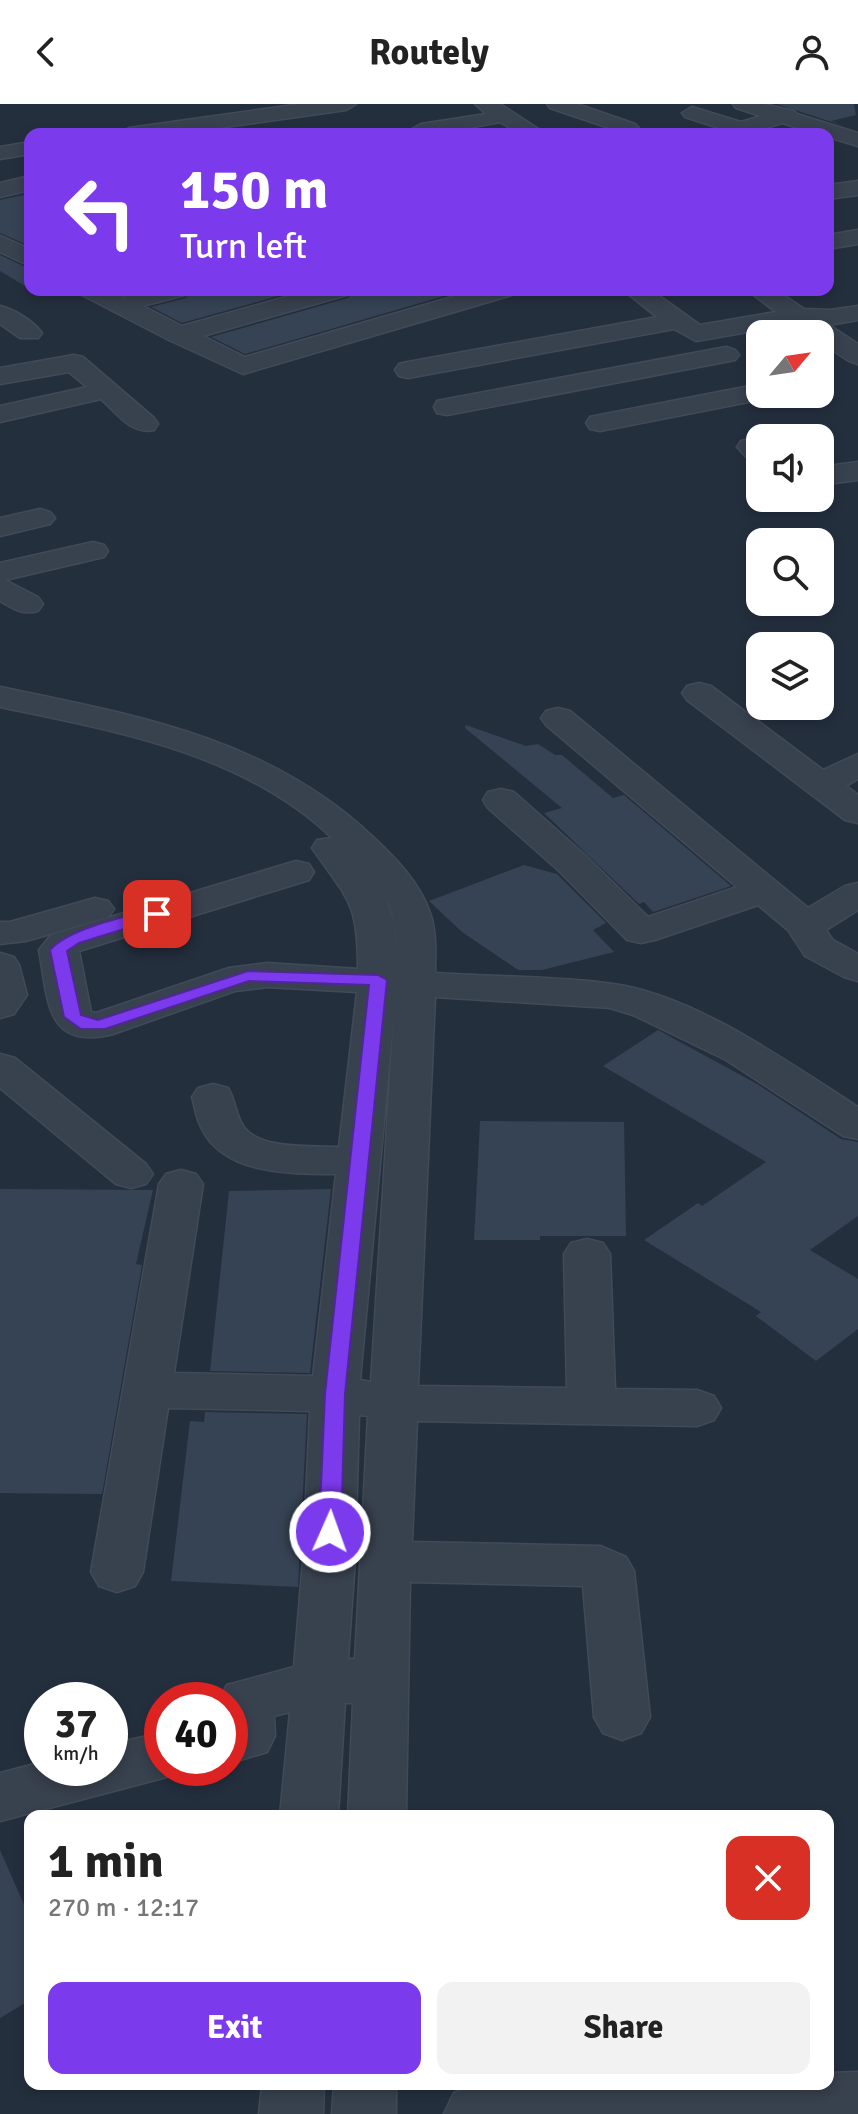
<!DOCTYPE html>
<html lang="en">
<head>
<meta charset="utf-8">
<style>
	:root { --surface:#fff; --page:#f2f2f2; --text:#222; --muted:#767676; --accent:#7c3aed }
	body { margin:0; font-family:Signika,sans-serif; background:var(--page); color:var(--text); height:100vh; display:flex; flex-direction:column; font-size:30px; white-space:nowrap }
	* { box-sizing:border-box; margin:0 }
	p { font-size:26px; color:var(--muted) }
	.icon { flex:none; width:44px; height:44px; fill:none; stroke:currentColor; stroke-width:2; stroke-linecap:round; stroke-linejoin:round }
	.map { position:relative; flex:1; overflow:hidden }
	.sheet { position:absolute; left:24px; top:1706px; width:810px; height:280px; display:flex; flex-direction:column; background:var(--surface); border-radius:16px; box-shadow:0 4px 12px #0003 }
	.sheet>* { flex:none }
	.guide { position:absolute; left:24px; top:24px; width:810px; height:168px; border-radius:16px; box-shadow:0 4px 12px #0003; background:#7c3aed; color:#fff; overflow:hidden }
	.needle { width:52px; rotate:61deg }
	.controls { position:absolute; left:746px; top:216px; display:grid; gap:16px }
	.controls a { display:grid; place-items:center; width:88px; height:88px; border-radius:16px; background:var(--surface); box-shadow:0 4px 12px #0003; font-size:40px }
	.speed { position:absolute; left:24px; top:1578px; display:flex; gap:16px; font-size:40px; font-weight:700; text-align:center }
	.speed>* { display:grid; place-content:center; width:104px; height:104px; border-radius:50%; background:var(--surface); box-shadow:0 4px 12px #0003; line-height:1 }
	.speed small { font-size:20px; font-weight:400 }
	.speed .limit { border:12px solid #d22; background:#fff; color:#111 }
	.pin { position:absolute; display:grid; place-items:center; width:68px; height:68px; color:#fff; margin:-34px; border-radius:16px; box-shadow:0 4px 12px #0006 }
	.me { position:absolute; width:88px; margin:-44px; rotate:2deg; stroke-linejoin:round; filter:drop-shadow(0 0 6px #0008) }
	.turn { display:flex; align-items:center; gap:28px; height:168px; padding:0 24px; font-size:36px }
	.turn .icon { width:104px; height:104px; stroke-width:2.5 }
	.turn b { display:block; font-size:56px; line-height:68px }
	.round { display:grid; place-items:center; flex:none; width:84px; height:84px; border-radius:16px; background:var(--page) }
	.headline { display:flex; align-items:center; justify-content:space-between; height:136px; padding:0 24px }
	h1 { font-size:48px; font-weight:700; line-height:60px }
	.primary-button { display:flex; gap:16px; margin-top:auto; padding:16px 24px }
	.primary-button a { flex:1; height:92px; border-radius:16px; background:var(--accent); color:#fff; font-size:32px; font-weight:700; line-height:92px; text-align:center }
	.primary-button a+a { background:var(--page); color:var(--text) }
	header { display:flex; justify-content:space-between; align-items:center; height:104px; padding:0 24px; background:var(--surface); font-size:36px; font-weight:700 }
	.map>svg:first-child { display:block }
</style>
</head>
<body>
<header><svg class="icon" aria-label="back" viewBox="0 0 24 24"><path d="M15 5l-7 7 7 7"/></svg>Routely<svg class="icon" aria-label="person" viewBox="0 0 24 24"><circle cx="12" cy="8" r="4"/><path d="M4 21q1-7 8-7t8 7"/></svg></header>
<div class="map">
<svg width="858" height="2010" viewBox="0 0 858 2010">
	<rect width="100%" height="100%" fill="#242f3e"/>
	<!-- building -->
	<path fill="#364354" d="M777,0H854L856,11L831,17L844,22Z
		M28,90L30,91V142L0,129V96Z
		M0,151L30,165V185L0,167Z
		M191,186H300L182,219L151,203L186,194Z
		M353,186L461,187L245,250L211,233L348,194Z
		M466,621L526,642L538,640L555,651H562L613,694L624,691L731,782L653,808L644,798L639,800L544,709L562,704L465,624Z
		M524,761L557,770L606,819L593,826L614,848L542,866H518L462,828L429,797Z
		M658,926L757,980L841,1035L858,1038V1112L810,1146L858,1175V1225L816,1257L756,1212L761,1208L644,1136L698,1099L702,1102L766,1058L603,962Z
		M480,1017L624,1018L626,1132H540V1136H474Z
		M0,1085L153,1086L136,1160L142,1161L102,1390L0,1389Z
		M331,1085L310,1269L210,1267L229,1087Z
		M205,1308L307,1310L298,1483L171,1477L190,1317L204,1318Z
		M0,1746L30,1814V1896L0,1914Z"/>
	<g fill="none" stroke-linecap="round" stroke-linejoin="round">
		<defs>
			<path id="minor" d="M301,0H356L346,6L175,30H118L129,24Z
				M475,0H500L546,30H520L500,18L436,30H413L410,26L421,20L486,10Z
				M547,0H577L635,20L639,24L629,30L621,28L550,4Z
				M733,0H764L794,7L797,10L858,29V42L828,33V30H817L782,19L763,25L765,30H712L719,24L685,13L682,9L692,3L741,18L761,12L736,4Z
				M30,38V50L0,55V43Z
				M30,72V86L0,93V79Z
				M858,77V91L828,95V81Z
				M858,126V140L828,145V131Z
				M0,132L30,145V162L0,148Z
				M79,186H110L123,193L148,186H188L185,191L143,202L182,222L311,186H350L347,191L203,232L245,253L476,186H515L512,191L243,270L169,236L82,191Z
				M623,186H651L700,221L776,208L747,186H776L804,205L830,206L858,202V216L829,221L858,240V260L849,257L820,238V230H808L794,220L696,237L674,225L408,274L399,272L395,266L399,260L408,258L657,213Z
				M0,202C14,205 33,217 42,229L38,234H20L0,220Z
				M726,243L735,246L739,251L735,256L447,311L437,309L434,303L437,297L447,295Z
				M74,251L83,253L154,314L158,320L154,326C131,331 117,309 101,295L0,318V302L87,283L69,268L0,280V264Z
				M760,280V290H772L769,294L600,327L590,325L586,319L590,313L600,311Z
				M751,335L760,337V359L750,357L737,343L741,337Z
				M858,358V376L820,381V363Z
				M40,405L50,408L55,414L50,420L0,432V414Z
				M93,438L104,441L108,447L104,453L5,476L38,493L43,500L38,507C22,511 14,505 0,497V459Z
				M699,579L711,582L823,666L858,650V675L846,682L858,691V719L845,716L687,596L682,589L687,582Z
				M0,583C135,611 268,634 372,732C395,753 420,779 430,809C437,828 435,850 435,869C494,873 555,872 613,880C695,891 789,959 858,1003V1035L843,1032L726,956L633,911L610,904L435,893L418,1282L567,1284L564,1150L571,1139L587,1135L603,1139L610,1150L615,1285L697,1286L714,1292L721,1304L714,1316L697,1322L417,1317L412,1438L600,1442L626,1453L634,1467L650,1613L641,1629L622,1636L603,1629L594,1613L583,1482L410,1478L406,1712H348L353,1599H345L338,1712H280L290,1608L274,1612L275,1632L267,1648L230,1659V1596H219L227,1581L294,1563L303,1456L310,1307L168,1304L143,1468L135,1482L117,1488L99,1482L91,1468L159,1080L166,1070L181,1066L196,1070L203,1080L174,1269L313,1272L336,1070C291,1070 223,1071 201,1023C196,1014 195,1003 192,993L198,984L213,980L228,984C235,995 235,1008 242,1020C255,1046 314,1042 339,1043L357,888L267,883L235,887L113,930C45,947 48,895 39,846L51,831L296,757L309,760L314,768L309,776L79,847L91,908L96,909L229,864L267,859L358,865C358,797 348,796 312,744L317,736L332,734C244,649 115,627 0,603ZM385,792C394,809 396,825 396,845L394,818ZM394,910L371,1278L360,1276ZM359,1311L368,1312L355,1555H348L355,1456Z
				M558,604L570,607L808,804L845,782L858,779V806L826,826L833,836L858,850V877L844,873L805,852L788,826L758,801L655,836L641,839L627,836L559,767L488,704L483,696L488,688L501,685L514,688L585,751L648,813L737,783L546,621L541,614L546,607Z
				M95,794L108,797L114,805L108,813L26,837L0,840V818H10Z
				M0,849L14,853L19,861L27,891L14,910L0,914Z
				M0,950L15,954L146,1060L153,1070L146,1080L131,1084L116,1080L0,984Z
				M162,1629V1664H184L182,1669L0,1717V1669L42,1658V1664H110V1640Z
				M858,1968V2010H444L454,1989L475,1980H828V1969Z
				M262,1980H324L323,2010H259Z
				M334,1980H396V2010H332Z"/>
		</defs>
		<!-- minor casing -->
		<use href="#minor" stroke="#414a57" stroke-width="3"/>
		<!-- minor -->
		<use href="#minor" fill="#38414e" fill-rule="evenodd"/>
	</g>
	<!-- route -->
	<path fill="#7c3aed" stroke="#51269a" stroke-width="2" d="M157,805L163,807L165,810L163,813L79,839L67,847L81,911L98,916L248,867L378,871L387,876L345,1290L341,1428L337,1434L330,1436L322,1434L319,1428L325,1290L369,881L249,877L105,925H81L64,913L50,846C69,824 128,812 157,805Z"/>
</svg>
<div class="controls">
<a><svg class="needle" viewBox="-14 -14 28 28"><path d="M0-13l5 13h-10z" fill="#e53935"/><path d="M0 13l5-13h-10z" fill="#767676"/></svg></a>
<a><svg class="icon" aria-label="sound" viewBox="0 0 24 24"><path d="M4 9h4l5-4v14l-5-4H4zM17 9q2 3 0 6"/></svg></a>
<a><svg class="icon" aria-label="search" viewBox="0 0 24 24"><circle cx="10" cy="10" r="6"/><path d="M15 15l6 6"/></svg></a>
<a><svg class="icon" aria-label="layers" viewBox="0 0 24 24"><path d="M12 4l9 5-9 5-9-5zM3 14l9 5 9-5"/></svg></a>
</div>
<div class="speed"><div>37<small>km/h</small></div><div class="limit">40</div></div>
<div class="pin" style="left:157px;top:810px;background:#d93025"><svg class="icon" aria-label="arrive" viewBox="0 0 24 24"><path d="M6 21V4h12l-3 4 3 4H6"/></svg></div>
<svg class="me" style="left:330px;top:1428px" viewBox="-20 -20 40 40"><circle r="17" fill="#7c3aed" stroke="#fff" stroke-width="3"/><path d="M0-11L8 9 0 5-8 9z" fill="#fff"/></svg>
<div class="guide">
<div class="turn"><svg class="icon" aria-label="left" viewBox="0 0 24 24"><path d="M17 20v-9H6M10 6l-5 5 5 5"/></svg><div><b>150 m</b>Turn left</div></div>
</div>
<section class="sheet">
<div class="headline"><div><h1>1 min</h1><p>270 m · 12:17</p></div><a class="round" style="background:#d93025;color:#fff"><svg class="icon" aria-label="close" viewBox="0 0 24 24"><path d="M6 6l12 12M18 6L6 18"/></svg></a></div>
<div class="primary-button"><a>Exit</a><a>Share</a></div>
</section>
</div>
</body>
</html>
